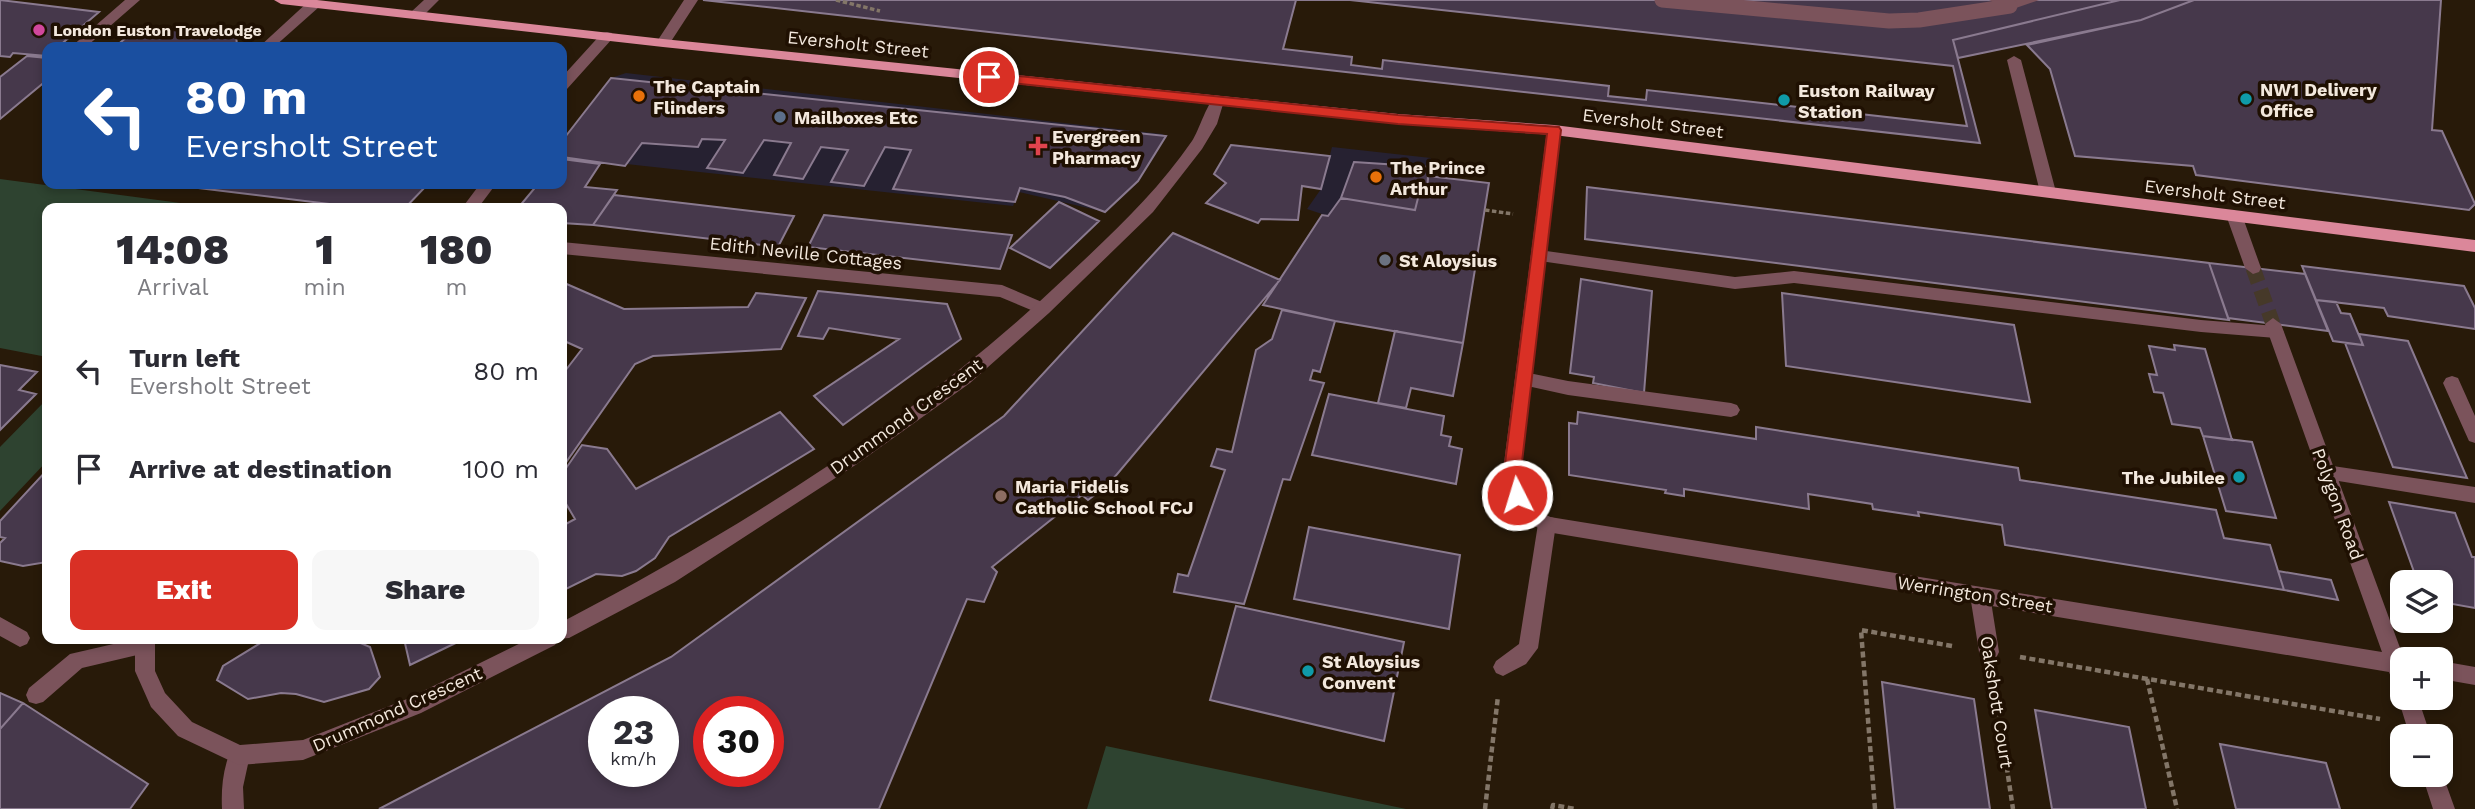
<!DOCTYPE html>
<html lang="en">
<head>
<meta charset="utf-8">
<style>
	:root { --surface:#fff; --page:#f7f7f7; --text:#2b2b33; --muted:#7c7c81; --accent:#d93025 }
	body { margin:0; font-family:"Work Sans",sans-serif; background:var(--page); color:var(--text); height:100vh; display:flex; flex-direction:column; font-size:26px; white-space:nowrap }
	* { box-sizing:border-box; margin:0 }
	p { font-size:23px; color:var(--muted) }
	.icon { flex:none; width:38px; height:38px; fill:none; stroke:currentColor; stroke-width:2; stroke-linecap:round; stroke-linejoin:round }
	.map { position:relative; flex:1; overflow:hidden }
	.details { position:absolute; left:42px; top:203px; width:525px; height:441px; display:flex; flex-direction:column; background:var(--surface); border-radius:14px; box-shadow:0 4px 10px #0003 }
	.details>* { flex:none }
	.guide { position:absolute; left:42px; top:42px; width:525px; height:147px; border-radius:14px; box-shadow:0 4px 10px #0003; background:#1a4fa0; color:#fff; overflow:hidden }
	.controls { position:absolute; left:2390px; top:570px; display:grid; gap:14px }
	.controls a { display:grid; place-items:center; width:63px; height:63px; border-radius:14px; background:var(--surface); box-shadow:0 4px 10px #0003; font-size:35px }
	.speed { position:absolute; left:588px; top:696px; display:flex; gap:14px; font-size:35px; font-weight:700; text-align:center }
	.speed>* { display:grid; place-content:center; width:91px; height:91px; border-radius:50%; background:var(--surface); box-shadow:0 4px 10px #0003; line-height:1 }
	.speed small { font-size:18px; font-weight:400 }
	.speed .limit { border:10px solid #d22; background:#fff; color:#111 }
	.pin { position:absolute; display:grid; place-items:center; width:60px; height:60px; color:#fff; margin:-30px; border:4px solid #fff; border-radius:50%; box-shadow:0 2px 7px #0007 }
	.me { position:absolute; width:77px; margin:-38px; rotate:355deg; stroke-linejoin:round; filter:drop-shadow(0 0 5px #0008) }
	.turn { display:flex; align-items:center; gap:24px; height:147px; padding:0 28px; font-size:32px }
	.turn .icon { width:91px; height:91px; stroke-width:2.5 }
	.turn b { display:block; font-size:49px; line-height:60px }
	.eta { display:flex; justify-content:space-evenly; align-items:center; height:119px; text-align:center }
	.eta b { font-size:42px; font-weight:800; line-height:49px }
	.primary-button { display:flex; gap:14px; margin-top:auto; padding:14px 28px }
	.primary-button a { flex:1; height:80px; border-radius:14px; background:var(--accent); color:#fff; font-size:28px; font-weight:800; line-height:80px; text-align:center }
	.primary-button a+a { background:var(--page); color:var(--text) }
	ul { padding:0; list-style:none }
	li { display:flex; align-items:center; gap:21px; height:98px; padding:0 28px }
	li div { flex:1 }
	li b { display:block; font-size:26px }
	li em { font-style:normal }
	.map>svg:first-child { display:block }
</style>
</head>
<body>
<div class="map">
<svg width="2475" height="809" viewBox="0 0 2475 809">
	<rect width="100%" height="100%" fill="#281a09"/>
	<!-- commercial -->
	<path fill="#262131" d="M626,73L1162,134L1166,136L1138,181L1105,212L1019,192L1013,206L562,157V141L611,78Z
		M1332,147L1431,158L1427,191L1328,216L1307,209L1321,189Z"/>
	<!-- green -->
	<path fill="#2e4330" d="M0,179L218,208H47V357L0,348Z
		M47,399V461L0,511V447Z
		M1106,746L1406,809H1087Z"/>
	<!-- building -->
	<path fill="#46384b" stroke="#8a7a8f" stroke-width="2" fill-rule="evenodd" d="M0,0L99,12L58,47H47V56L13,53L10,57L0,56Z
		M703,0H2120L1953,40L1980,143Z
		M1296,0H1350L1953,66L1967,126L1647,90L1646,100L1608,96L1609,86L1383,60L1382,69L1351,65L1352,57L1283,49Z
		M2120,0H2194L2141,20L1958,58L1953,40Z
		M2194,0H2441L2432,130L2442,131L2475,204L2469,210L2196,175L2193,166L2075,156L2050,69L2027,45L2141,20Z
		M152,26L236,36L237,45L235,47H115L134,31Z
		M27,56L47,58V80L0,119V77Z
		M611,78L706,88L1166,136L1138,181L1105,212L1065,197L1020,188L1015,202L893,189L911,150L885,147L864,186L831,182L848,150L821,147L803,179L774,175L791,143L764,140L743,173L707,168L725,140L702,139L698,147L642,143L625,166L562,157V141Z
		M1231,145L1330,156L1321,189L1302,186L1298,220L1261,219L1258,223L1206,203L1226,183L1214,174Z
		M562,159L600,164L585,187L617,190L593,225L562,223V208H518L538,184H562Z
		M1354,162L1429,167L1427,191L1420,190L1415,210L1341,198Z
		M1428,176L1489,183L1463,343L1335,321L1263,305L1322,215L1328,216L1341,198L1415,210L1420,190L1427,191Z
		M165,184H428L405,208H362Z
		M1587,187L2209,263L2229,320L1585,239Z
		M614,195L794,216L778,247L593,225Z
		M1059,202L1099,221L1050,268L1010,248Z
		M824,215L1012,235L1000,269L808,247Z
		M1173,233L1280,280L1108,485L1088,500L1082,495L992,567L997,572L984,602L967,599L879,809H379L671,657L1004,416ZM604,712H663V772H604ZM709,712H768V772H709Z
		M2209,263L2305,274L2328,331L2228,318Z
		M2302,266L2464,286L2475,308V329L2388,316L2384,308L2316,300Z
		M1581,279L1652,291L1644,393L1593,383L1594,377L1570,373Z
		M562,282L624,309L748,307L756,293L806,298L781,349L653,356L635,364L562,468V375L582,349L562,340Z
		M818,291L947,304L961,339L843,425L814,396L899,339L829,328L823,339L798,336Z
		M1782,293L2014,325L2030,402L1786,366Z
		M2316,300L2336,302L2341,313L2350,314L2363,345L2333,341Z
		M1282,310L1335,321L1320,372L1313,370L1310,380L1324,383L1290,480L1283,479L1244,604L1174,592L1178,574L1188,576L1225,470L1211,466L1217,449L1232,452L1256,350L1272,339Z
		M1395,331L1463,343L1453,396L1411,388L1406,408L1378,403Z
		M2359,334L2408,341L2467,478L2393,467L2345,343L2363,345Z
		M2174,345L2205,349L2232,440L2203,436L2200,428L2172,424L2163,393L2154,392L2149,374L2157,375L2149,346L2175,350Z
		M0,365L37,372L19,390L36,394L0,430Z
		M1329,394L1444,416L1441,435L1451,437L1449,446L1462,449L1456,484L1312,455Z
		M780,412L814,449L669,537L655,558L636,571L622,576L596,574L562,591V526L575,519L562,497V474L582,445L607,449L636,489Z
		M1578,412L1756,439V427L2018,468L2020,480L2216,510L2224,538L2270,545L2284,590L2005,545L2002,525L1918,512L1919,516L1873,509L1872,504L1808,494L1809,509L1684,489V496L1665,493L1666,490L1569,475V423L1577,424Z
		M2203,436L2252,442L2276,518L2226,511Z
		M47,470V562L23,566L0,561V543L5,538L0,537V521Z
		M2389,502L2455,513L2472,557H2475V608L2441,602V583H2418Z
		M1309,527L1460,555L1449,629L1294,599Z
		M2278,571L2331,580L2338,600L2284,590Z
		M1236,606L1404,642L1384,741L1210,700Z
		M267,639H351L370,647L380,677L369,689L324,702L296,694L281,693L248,699L217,680L223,666Z
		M404,639H464L410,665Z
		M1882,682L1974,699L1990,809H1895Z
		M0,693L23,703L0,729Z
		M23,703L148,784L130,809H0V729Z
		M2035,710L2129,727L2146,809H2052Z
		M2220,744L2326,763L2340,809H2236Z"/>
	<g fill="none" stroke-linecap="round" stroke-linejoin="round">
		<!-- minor-tunnel -->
		<path stroke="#463929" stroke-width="15" stroke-dasharray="15 8" stroke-linecap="butt" d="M2253,268L2273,324"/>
		<!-- path-far1 -->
		<path stroke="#837668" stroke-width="3.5" stroke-dasharray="4.5 2.5" stroke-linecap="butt" d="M836,0L880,11
			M1485,210L1513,214"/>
		<!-- path -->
		<path stroke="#837668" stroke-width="4.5" stroke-dasharray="6 3.5" stroke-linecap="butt" d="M2020,657L2380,719
			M2147,679L2177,809
			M1994,682L2013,809
			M1485,809L1498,696
			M1552,809L1553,805L1575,809
			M1875,809L1861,630L1952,646"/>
		<!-- service -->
		<path fill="#7b535b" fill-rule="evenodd" d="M424,0H439L421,18H411V12Z
			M684,0H698L668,46H658L656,43Z
			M1989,0H2039L2010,10Z
			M2014,56L2021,60L2056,192L2048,197L2040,192L2007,60Z
			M1539,250L1735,277L1794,271L2201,320L2276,326L2284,332L2276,338L2201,332L1794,283L1735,289L1533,260L1531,256L1533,252Z
			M1524,372L1568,381L1731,403L1737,405L1740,410L1737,415L1731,417L1568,395L1518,384L1515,379L1518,374Z
			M2452,376L2458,378L2475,416V443L2469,441L2443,383L2446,378Z
			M2326,465L2475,487V503L2326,479L2320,477L2317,472L2320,467Z
			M1547,516L1554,518L1556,524L1538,648L1526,664L1503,676L1496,673L1493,667L1496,661L1519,644L1538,524L1540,518Z
			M1980,587L1987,589L1990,595L1999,652L1996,658L1989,661L1982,658L1979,652L1970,595L1973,589Z
			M135,639L150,640L153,646L150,652L82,668L43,702L36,704L29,702L26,695L29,688L70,654Z
			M239,745L246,748L250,755L243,787L244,809H222C221,788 223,767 232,748Z"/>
		<!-- pedestrian -->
		<path fill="#7b535b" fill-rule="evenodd" d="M562,242L1002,285L1049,305L1051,309L1043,315L1000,297L562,254Z"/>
		<!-- minor -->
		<path fill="#7b535b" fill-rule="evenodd" d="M125,0H140L86,47H71Z
			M314,0L321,4L319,7L274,47H259L309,1Z
			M607,32L612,33V39L567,89L562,91V77L602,33Z
			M1217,96L1224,101L1217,124L1202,149L1153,212L1049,313L970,383L857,464L675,582L569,638L558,639L555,645L421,713L303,760L239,765L178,736L151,707L135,671V639H155V671L165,693L192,722L240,745L303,740L407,699L529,639H562V622C742,528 919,417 1067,276C1112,234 1157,192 1192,141C1199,131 1208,99 1217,96Z
			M1554,125L1561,130L1520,479L1534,508L1550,517L2382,652L2265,324L2273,318L2281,324L2403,656L2411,660H2403V698H2418L2431,737H2410L2398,698L2401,691L2396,690L2389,672L1547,532L1520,519L1502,479L1547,130Z
			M480,184H496L478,208H462Z
			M2234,210L2242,215L2261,268L2259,272L2253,274L2245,268L2226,215Z
			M0,617L27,632L30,638L27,644L20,647L0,636Z
			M2441,661L2475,667V685L2441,679Z
			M2441,770L2455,809H2433L2422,775H2441Z"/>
		<!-- primary -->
		<path fill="#db879a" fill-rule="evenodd" d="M274,0H317L663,39L1398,114L1554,125L2475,240V252L1554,135L1398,124L663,47L281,4Z"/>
		<!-- service-bridge -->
		<path stroke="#7b535b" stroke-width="15" d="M1662,0L1889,21L1919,20L2010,6"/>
	</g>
	<!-- route -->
	<path fill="#d93025" stroke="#8d1f18" stroke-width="2" d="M989,73L1398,115L1559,127L1561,130L1520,479L1525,495L1522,500H1511L1503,479L1547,134L1398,124L984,80L982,77Z"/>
	<!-- markers -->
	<circle fill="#d1479c" stroke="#1f1002" stroke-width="2.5" cx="39" cy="30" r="7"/>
	<g fill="#e8710a" stroke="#1f1002" stroke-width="2.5">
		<circle cx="639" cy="96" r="7"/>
		<circle cx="1376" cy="177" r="7"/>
	</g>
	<g fill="#0f9aa8" stroke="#1f1002" stroke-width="2.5">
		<circle cx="2246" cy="99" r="7"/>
		<circle cx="1784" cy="100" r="7"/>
		<circle cx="2239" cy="477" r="7"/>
		<circle cx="1308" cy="671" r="7"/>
	</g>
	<circle fill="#5c6f8a" stroke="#1f1002" stroke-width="2.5" cx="780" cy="117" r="7"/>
	<path fill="#e0444e" stroke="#1f1002" stroke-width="2.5" d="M1034.5 135.5h7v7h7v7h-7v7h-7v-7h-7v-7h7z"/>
	<circle fill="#6b7280" stroke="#1f1002" stroke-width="2.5" cx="1385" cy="260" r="7"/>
	<circle fill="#8d6e63" stroke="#1f1002" stroke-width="2.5" cx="1001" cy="496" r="7"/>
	<g text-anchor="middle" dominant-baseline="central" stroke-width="7" stroke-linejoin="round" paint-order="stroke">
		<!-- far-poi labels -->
		<g font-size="16" font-weight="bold" fill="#f3e8dd" stroke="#1f1002" text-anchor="start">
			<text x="53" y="30">London Euston Travelodge</text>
		</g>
		<!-- street labels -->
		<g font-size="18" fill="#f3e8dd" stroke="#1f1002">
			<text transform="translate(858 44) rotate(6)">Eversholt Street</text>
			<text transform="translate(1653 123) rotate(7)">Eversholt Street</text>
			<text transform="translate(2215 194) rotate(7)">Eversholt Street</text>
			<text transform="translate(806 253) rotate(6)">Edith Neville Cottages</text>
			<text transform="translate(906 416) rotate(-36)">Drummond Crescent</text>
			<text transform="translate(2338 504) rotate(70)">Polygon Road</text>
			<text transform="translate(1975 594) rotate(9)">Werrington Street</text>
			<text transform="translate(1997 702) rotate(81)">Oakshott Court</text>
			<text transform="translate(397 709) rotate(-24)">Drummond Crescent</text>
		</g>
		<!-- poi labels -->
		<g font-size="18" font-weight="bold" fill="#f3e8dd" stroke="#1f1002" text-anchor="start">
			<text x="653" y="86">The Captain<tspan x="653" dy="21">Flinders</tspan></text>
			<text x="2260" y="89">NW1 Delivery<tspan x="2260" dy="21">Office</tspan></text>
			<text x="1798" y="90">Euston Railway<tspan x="1798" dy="21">Station</tspan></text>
			<text x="794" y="117">Mailboxes Etc</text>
			<text x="1052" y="136">Evergreen<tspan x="1052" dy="21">Pharmacy</tspan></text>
			<text x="1390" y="167">The Prince<tspan x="1390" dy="21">Arthur</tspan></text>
			<text x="1399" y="260">St Aloysius</text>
			<text x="2225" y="477" text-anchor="end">The Jubilee</text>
			<text x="1015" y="486">Maria Fidelis<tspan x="1015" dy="21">Catholic School FCJ</tspan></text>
			<text x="1322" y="661">St Aloysius<tspan x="1322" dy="21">Convent</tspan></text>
		</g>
	</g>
</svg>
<div class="controls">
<a><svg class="icon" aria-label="layers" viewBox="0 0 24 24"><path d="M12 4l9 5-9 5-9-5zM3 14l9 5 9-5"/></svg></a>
<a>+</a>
<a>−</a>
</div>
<div class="speed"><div>23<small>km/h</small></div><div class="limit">30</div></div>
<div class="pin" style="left:989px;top:77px;background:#d93025"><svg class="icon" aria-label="arrive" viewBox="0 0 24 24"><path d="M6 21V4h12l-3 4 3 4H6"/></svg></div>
<svg class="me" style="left:1517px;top:495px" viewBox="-20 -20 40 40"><circle r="17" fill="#d93025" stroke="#fff" stroke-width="3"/><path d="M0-11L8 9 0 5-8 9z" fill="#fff"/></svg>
<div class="guide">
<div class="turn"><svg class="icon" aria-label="left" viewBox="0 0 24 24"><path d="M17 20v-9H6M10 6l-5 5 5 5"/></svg><div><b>80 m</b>Eversholt Street</div></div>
</div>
<section class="details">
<div class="eta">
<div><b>14:08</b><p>Arrival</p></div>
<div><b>1</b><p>min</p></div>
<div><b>180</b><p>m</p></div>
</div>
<ul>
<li><svg class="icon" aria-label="left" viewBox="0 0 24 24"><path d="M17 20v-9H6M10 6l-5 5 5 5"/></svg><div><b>Turn left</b><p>Eversholt Street</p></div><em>80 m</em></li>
<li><svg class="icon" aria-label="arrive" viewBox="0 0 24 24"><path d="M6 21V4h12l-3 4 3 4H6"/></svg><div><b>Arrive at destination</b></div><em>100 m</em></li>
</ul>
<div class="primary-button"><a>Exit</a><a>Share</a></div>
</section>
</div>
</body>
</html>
